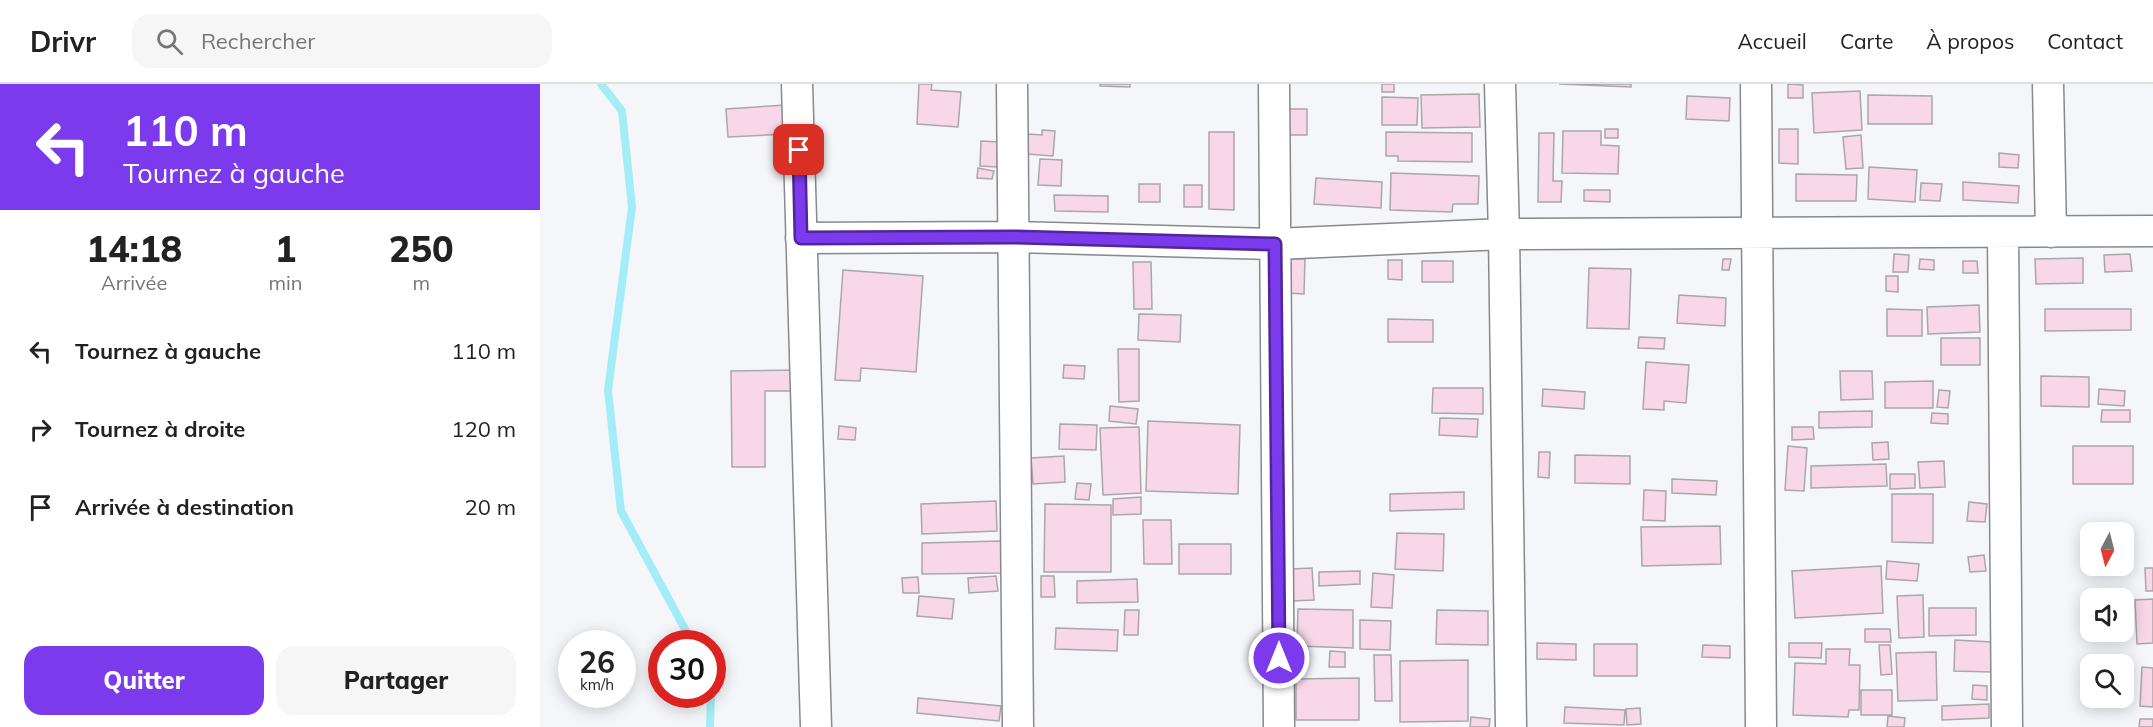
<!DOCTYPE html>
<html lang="fr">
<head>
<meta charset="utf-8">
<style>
	:root { --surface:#fff; --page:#f6f6f6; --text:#222; --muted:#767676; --line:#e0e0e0; --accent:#7c3aed }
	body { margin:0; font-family:Mulish,sans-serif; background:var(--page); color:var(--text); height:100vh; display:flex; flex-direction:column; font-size:22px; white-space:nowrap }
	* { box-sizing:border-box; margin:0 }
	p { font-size:20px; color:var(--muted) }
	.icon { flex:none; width:33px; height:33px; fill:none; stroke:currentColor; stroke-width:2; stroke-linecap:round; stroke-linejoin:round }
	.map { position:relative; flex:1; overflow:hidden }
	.drawer { display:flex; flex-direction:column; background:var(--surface); width:540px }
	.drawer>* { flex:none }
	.hud { background:#7c3aed; color:#fff; overflow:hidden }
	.needle { width:39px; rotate:187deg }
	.fabs { position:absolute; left:1540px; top:438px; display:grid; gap:12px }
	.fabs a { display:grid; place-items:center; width:54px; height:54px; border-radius:12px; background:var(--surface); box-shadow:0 3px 15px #0003; font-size:30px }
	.speed { position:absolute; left:18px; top:546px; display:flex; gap:12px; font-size:30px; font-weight:700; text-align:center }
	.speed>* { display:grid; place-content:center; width:78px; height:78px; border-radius:50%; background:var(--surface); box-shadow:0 3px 15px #0003; line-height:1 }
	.speed small { font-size:15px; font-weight:400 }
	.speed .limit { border:9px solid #d22; background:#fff; color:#111 }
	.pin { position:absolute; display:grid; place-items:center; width:51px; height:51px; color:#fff; margin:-26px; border-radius:12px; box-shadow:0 3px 9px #0006 }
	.me { position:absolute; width:66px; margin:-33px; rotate:0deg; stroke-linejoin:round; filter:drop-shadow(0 0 4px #0008) }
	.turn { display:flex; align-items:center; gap:21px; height:126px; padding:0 24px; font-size:27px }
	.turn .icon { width:78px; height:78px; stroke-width:2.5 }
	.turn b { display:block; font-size:42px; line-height:51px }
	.eta { display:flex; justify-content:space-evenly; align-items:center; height:102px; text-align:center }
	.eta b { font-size:36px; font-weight:800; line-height:42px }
	.button { display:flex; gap:12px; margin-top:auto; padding:12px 24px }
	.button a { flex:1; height:69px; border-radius:18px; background:var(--accent); color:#fff; font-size:24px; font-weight:800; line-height:69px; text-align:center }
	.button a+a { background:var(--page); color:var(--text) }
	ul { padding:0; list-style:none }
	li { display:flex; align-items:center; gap:18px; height:78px; padding:0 24px }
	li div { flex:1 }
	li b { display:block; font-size:22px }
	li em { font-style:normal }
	header { display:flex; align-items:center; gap:36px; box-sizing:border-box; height:84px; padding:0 30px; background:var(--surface); border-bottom:2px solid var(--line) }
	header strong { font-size:28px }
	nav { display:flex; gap:33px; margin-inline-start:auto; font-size:21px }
	.search { width:420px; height:54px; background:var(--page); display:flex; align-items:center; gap:15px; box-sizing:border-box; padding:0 21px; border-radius:18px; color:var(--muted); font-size:22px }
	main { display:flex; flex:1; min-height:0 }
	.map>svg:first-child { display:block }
</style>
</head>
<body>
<header>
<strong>Drivr</strong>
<div class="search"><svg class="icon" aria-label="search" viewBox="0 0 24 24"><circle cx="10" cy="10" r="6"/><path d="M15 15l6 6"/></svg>Rechercher</div>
<nav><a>Accueil</a><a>Carte</a><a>À propos</a><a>Contact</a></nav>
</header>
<main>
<section class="drawer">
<div class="hud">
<div class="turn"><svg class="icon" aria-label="left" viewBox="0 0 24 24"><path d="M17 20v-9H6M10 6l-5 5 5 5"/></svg><div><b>110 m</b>Tournez à gauche</div></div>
</div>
<div class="eta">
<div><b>14:18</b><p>Arrivée</p></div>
<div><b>1</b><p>min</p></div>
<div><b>250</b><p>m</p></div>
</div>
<ul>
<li><svg class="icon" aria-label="left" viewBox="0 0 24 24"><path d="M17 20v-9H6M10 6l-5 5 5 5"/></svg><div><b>Tournez à gauche</b></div><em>110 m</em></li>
<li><svg class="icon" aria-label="right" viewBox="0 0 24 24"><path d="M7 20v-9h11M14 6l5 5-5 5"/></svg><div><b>Tournez à droite</b></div><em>120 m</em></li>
<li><svg class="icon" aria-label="arrive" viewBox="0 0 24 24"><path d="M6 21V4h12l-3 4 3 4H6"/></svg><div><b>Arrivée à destination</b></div><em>20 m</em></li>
</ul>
<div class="button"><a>Quitter</a><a>Partager</a></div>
</section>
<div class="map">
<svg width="1613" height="643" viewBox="0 0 1613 643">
	<rect width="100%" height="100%" fill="#f4f6fa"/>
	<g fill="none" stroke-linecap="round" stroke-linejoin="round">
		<!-- stream -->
		<path stroke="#a4edf6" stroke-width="8" d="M61,0L82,27L92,123L68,306L81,427L153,560
			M170,643L171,610"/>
	</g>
	<!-- building -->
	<path fill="#f8d7e8" stroke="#aba7a9" stroke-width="1.5" d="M379,0H392L391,6L421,8L418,43L377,40Z
		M560,0H590V3L560,2Z
		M842,0H854V8H842Z
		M1019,0H1091V3Z
		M1248,0L1263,1V14H1248Z
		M1320,7L1322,46L1274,49L1272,9Z
		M939,10L940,43L882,44L881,11Z
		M1328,11L1392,12V40H1328Z
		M1147,12L1190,14L1189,37L1146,35Z
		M842,13L878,14L877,41H842Z
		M245,21L247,50L188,53L186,25Z
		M744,25H767V51H744Z
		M1065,45H1078V54H1065Z
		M1239,45H1258V80L1239,79Z
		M502,46L515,47L513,72L487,70L488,50L502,51Z
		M1023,47H1061V61L1079,62L1078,90L1022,89Z
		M669,48H694V126L669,125Z
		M846,48L932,49V78L858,77V72H846Z
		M999,49H1014L1013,97H1022L1021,118H998Z
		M1321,51L1323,84L1306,85L1303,53Z
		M441,57L459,58L457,83L440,82Z
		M1459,69L1479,71L1478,84L1459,83Z
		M500,75L522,76L521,102L498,101Z
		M1329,83L1377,86L1375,118L1328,115Z
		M438,84L454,87L452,95L437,94Z
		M851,89L939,92L938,120H913L912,128L850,126Z
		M1256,90L1317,91L1316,117H1256Z
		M776,94L842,98L841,124L774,120Z
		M1423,98L1479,102L1478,119L1423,116Z
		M1381,99L1402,100L1400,117L1380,116Z
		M599,100H620V118H599Z
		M644,101H662V123H644Z
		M1044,106H1070V118L1044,117Z
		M514,111L568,112V128L515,127Z
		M1354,170L1369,171L1368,188H1353Z
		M1590,170L1592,187L1565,188L1564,171Z
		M1543,174V199L1496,200L1495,175Z
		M746,175H765L764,210L746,209Z
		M1183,175H1191L1189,186H1182Z
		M1380,175L1394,176V186L1379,185Z
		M848,176H862V196L848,195Z
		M882,177H913V198H882Z
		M1423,177H1437L1438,189H1423Z
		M593,178H611L612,225H594Z
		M1049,184L1091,185L1089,245L1047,244Z
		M303,186L383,192L376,288L321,284L320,297L295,296Z
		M1346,192H1358V208L1346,207Z
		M1139,211L1186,214L1185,242L1137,239Z
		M1439,221L1440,248L1388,250L1387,223Z
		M1347,225L1382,226V252H1347Z
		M1505,225H1591V246L1505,247Z
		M599,230L641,231L640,258L598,256Z
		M848,235L893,236V258H848Z
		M1099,253L1125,254L1124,265L1098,264Z
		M1401,254H1440V281H1401Z
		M578,265H599V317L579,318Z
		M1106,278L1149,281L1146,319L1124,317V326L1103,325Z
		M524,281L545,282L544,295L523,294Z
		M260,286V307H225V383H192L191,287Z
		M1300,287H1332L1333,315L1301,316Z
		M1501,292L1549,293V323L1501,322Z
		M1393,297V324H1345V298Z
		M893,304H943V330L892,329Z
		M1003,305L1045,308L1044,325L1002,322Z
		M1559,305L1585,307L1584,322L1558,320Z
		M1399,306L1410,307L1408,324L1397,323Z
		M570,322L598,325L596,340L569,337Z
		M1562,326H1590V338H1561Z
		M1332,327V343L1279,344V328Z
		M1392,329L1408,330V340L1391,339Z
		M900,334L938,335L937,353L899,351Z
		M608,337L700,341L698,410L606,407Z
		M520,340L557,341L556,366L519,365Z
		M299,342L316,344L315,356L298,355Z
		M599,343L601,409L563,411L560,344Z
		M1252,343H1273L1274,355L1252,356Z
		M1348,358L1349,375L1333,376L1332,359Z
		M1248,362L1267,364L1264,407L1245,406Z
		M1533,362H1593V400H1533Z
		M999,368H1010L1009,394L998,393Z
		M1035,371L1090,372V400L1035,399Z
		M524,372L525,398L493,400L491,374Z
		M1404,377L1405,403L1380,404L1378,378Z
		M1346,380L1347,402L1271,404V382Z
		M1350,390H1375V404L1350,405Z
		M1132,395L1177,397L1176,411L1132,409Z
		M537,399L551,400L549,416L535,415Z
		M1104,406L1126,407L1125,437L1103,436Z
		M924,408V425L850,427V410Z
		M1352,410H1393V459L1352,458Z
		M601,413V430L573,431V415Z
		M456,417L457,447L382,450L381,420Z
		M1429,418L1447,420L1445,438L1427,437Z
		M505,420L571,421V488H504Z
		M603,436H631L632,480H604Z
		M1180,442L1181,480L1102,482L1101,443Z
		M857,449L904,450L903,487L855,485Z
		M461,457V489L382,490V459Z
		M639,460H691V490H639Z
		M1444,471L1446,487L1430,488L1428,473Z
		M1347,477L1379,480L1377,497L1346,495Z
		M1341,482L1343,529L1255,534L1252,487Z
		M772,484L774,516L751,517L750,485Z
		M1605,484H1613V507H1606Z
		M820,487V500L779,502V488Z
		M833,489L854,491L852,524L831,523Z
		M456,492L458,507L429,509L428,494Z
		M501,492H514L515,513H501Z
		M378,493L379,509H363L362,494Z
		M597,495L598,518L537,519V497Z
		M1383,511L1384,553L1359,554L1357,512Z
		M379,512L414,515L412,535L377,532Z
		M1613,515V559L1597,560L1595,516Z
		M1389,524H1436V551L1389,552Z
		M758,525L813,526V564L757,562Z
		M585,526H599L598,551H584Z
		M897,526L948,527V561L896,560Z
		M820,536L851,537L850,566L820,565Z
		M516,544L578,546L577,567L515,565Z
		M1325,545H1350L1351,558H1325Z
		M1415,556L1452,558L1451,588L1414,587Z
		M997,559L1036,560V576L997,575Z
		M1249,559H1282L1281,574L1249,573Z
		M1054,560H1097V592H1054Z
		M1163,561L1190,562V574L1162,573Z
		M1339,561H1350L1352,590L1341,591Z
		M1286,565H1310L1309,581H1320L1319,626H1309L1308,633L1253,631L1255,579L1286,580Z
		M790,567L805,568V583H789Z
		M1396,568L1397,616L1358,617L1356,569Z
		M834,571H851L852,617H835Z
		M928,576V637L860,638V577Z
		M1602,583L1613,584V623L1600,622Z
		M819,594V636H756V595Z
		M1433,601L1447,602V616L1432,615Z
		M1321,606H1352V631H1321Z
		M378,614L461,622L459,637L377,629Z
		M1449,620V634L1402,636V622Z
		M1025,623L1085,626L1084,641L1024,639Z
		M1100,624L1101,640L1087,641L1086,625Z
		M1348,632L1365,634L1364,643H1347Z
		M931,633L950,635L949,643H930Z
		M1600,635H1613V643H1599Z"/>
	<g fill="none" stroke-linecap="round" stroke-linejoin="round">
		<defs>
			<path id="minor" d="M257,0L276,643
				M472,0L478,643
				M734,0L739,643
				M960,0L964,150L971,643
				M1216,0L1221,643
				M1508,0L1511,148
				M1463,148L1467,643
				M261,154L473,153L735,160L964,150L1613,147"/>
		</defs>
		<!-- minor casing -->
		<use href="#minor" stroke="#87898d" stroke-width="33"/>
		<!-- minor -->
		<use href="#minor" stroke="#fff" stroke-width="30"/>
	</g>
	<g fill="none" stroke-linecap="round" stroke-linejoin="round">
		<defs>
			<path id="route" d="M259,66L261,154L474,153L735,160L739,574"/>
		</defs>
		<!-- route casing -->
		<use href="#route" stroke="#51269a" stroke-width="15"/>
		<!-- route -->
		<use href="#route" stroke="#7c3aed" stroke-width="10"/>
	</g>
</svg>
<div class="fabs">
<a><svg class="needle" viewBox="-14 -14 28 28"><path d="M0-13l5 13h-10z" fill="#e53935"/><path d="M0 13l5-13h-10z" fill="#767676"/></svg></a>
<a><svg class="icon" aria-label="sound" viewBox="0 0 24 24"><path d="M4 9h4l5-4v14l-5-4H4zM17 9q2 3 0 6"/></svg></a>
<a><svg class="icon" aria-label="search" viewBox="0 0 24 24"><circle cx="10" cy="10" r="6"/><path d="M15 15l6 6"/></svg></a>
</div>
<div class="speed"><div>26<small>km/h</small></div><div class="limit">30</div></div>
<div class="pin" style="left:259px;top:66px;background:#d93025"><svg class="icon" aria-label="arrive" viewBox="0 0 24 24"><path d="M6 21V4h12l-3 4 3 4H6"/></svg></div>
<svg class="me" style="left:739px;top:574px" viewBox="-20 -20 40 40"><circle r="17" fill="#7c3aed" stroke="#fff" stroke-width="3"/><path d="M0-11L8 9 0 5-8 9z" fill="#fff"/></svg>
</div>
</main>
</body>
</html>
